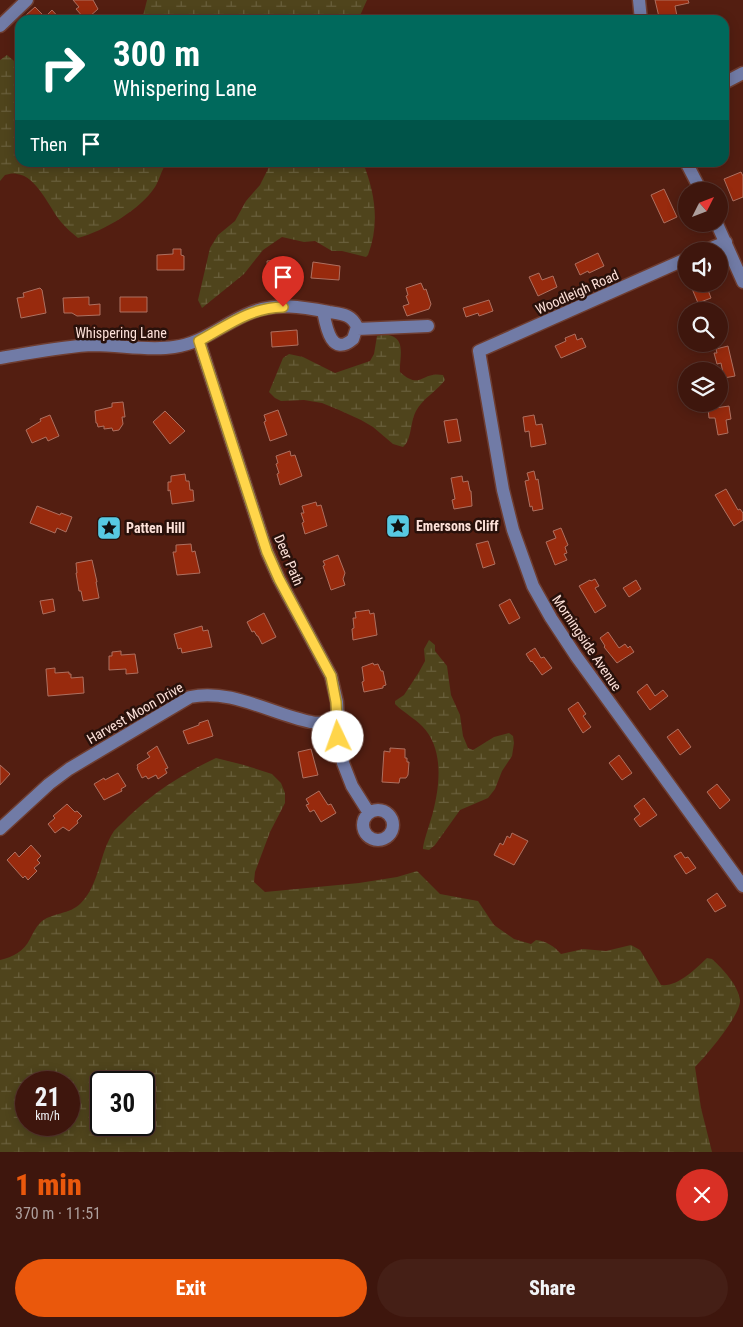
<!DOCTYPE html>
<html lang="en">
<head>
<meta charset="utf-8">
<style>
	:root { --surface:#3e160d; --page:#451f16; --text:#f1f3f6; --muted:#ad9f9d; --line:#57352e; --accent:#ea580c }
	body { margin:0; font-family:"Roboto Condensed",sans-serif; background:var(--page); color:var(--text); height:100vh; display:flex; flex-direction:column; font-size:19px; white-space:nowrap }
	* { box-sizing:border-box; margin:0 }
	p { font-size:16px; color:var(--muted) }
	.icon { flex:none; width:28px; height:28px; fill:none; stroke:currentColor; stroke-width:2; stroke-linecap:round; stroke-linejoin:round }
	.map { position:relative; height:1152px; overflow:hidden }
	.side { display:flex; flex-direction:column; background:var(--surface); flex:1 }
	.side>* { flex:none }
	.banner { position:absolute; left:15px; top:15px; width:714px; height:152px; border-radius:15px; box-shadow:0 2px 12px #0003,0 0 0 1px var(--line); background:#00695c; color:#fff; overflow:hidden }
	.needle { width:32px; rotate:48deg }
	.fabs { position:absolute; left:678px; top:182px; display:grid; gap:10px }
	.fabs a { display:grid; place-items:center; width:50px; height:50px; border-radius:50%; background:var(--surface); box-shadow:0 2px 12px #0003,0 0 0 1px var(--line); font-size:25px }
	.speed { position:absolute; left:15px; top:1071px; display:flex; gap:10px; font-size:25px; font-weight:700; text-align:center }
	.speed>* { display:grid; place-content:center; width:65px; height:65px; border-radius:50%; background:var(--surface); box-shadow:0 2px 12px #0003,0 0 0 1px var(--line); line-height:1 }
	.speed small { font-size:12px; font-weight:400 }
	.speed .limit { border:2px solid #111; border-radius:8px; background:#fff; color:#111 }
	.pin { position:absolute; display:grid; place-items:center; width:42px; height:42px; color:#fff; margin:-51px -21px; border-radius:50% 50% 50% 0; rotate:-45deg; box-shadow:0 0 5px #0007 }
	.pin .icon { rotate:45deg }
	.me { position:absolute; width:55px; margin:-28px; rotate:357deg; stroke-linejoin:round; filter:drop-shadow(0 0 4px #0008) }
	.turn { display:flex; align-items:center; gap:18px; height:105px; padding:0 15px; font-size:22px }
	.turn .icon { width:65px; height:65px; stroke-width:2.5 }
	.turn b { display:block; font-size:35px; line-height:42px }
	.then { display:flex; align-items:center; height:48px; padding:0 15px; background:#0003; gap:10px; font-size:19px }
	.round { display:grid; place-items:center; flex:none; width:52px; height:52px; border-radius:26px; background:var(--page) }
	.headline { display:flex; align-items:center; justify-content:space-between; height:85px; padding:0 15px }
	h1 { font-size:30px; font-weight:800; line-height:38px; color:var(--accent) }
	.button { display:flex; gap:10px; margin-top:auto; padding:10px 15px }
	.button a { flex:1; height:58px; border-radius:30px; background:var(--accent); color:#fff; font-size:20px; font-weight:800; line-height:58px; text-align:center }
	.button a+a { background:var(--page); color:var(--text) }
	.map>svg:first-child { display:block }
</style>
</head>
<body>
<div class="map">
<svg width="743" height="1152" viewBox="0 0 743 1152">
	<defs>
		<pattern id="wetland-marsh" width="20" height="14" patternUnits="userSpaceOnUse" patternTransform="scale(1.25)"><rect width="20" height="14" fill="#4f441c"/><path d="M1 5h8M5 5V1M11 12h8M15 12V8" fill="none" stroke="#695f3c"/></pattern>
	</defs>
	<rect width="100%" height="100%" fill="#531e11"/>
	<!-- wetland -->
	<path fill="url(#wetland-marsh)" fill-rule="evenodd" d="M147,0H367L358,20H142Z
		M7,55L20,66V162L167,163C161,170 160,179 155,187C141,209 104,231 78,238C72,233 66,228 61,222C50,209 37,176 17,174C13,173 9,174 5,175L0,181V60Z
		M271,163H363C375,192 380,224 368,255L366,257L342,251H332L315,241L304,242L282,237L263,250L244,274L202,308L198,300L210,248L218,235L235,221L246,201L260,185Z
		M384,334C387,335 390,335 392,336C406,341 399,361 400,372C421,391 421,371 443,375L445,380C437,391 422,399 416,411C410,422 412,440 403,447L393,444L373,427L361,420L339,410L322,403L304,400L281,401L275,398L269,392L283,358L289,354L303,357L335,373L370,361L374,354L377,336Z
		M429,640L435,645V651L447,666L451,695L460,715L463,736L468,748L473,750L494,737L509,733L513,736L514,743L512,756L502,771L495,789L488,798L460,810L435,845L429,850L423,849C423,843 431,820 433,812C440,785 444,748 422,726C414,718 403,712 395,704V701L404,695L419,672L425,661L424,649Z
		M216,758L244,765L272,774L281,783L285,793V803L270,832L255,872L254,882L265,892L359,883L397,877L417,871L440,894L478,901L494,925L514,939L531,944L536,940C546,941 554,946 561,954L583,949L606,951L631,945L640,950L661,985C678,987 695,969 707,958L712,959C723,969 738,985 740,1000C741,1015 706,1056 695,1067L701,1108L712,1152H0V960C13,957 24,951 30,939C33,933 36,927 40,923C51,912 70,915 81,903C100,884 99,853 114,831C118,826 124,822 128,817C154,792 184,773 216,758ZM26,1082H69V1125H26ZM101,1082H144V1125H101Z"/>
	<!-- building -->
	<path fill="#982a0d" stroke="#ae7060" d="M73,0H93L98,9L89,17L87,15L84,18L76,9L79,7Z
		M655,0H688L689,3L675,6L677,16L669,18V15L659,17Z
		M35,7L45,17L52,10L61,20H30L26,15Z
		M741,172L743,176V197L733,201L724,179Z
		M664,189L677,217L664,223L651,195Z
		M173,249H181V255L184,256V270H157V255L173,254Z
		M598,253L604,266L589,273L588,271L580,275L575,264Z
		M284,259V261L293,260L294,276L283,277V274L268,275L267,261Z
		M313,262L340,266L339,280L311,278Z
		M539,273L542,280L553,276L557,287L538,296L529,277Z
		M421,283L424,290L426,289L431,304L429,309L407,316L403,306L409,304L406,296L408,295L406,288Z
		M690,284H703L706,291L708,290L711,298L698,303Z
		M40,288L42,290L46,313L21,318L17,298L24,297L23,293Z
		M89,297V305L100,304V315L77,316L72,313H64L63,298Z
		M120,297H147V312H120Z
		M489,300L493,311L479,316L478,313L466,317L463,308Z
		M297,330L298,345L272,347L271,332Z
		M575,334L577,340L582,338L586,347L561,358L555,346L566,341L565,338Z
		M728,346L735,376L724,378L721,363L717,364L714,353H717L716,349Z
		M123,402L125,417H122L123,424L119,430L113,431L112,428L104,429V426L98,427L97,423H96L95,411L112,407V403Z
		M729,406L731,419L726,420L728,433L718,435L715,418H709L708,409Z
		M278,410L287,435L270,441L264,422L266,421L264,415Z
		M165,411L185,431L170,444L153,422Z
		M50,415L59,436L48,441L46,437L32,443L26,430L41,421L40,419Z
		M534,415L536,425L542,424L546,444L531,447L529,431L525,432L523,417Z
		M457,419L461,441L448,443L444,421Z
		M290,451L291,456L295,455L302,476L280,485L277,474L279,473L276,464L278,463L276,456Z
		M534,471L536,480L538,479L543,509L533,511L532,506L530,507L525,481L529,480L527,473Z
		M185,474L186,481H189L190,490H193L194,501L172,504L170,490L168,491V482H171V476Z
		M462,476L463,482L468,481L470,491H471L472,506L454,509L452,500L455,499L451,478Z
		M726,489L738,510L740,509L743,513V520L734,526L715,495Z
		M316,502L317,506L321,505L327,526L305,534L302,523L304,522L301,513H304L302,506Z
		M37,506L60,515L61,513L72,517L66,532L57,528L55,533L30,523Z
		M561,528L568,545L565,547L567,553L564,554L567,560L555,565L546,542L556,538L553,531Z
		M488,541L495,564L483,568L476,544Z
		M191,544L192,552L195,551L200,573L177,575L173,552H176V545Z
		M338,555L345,573L343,579L345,585L331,590L323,566L325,565L323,561Z
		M92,560L97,582H96L99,598L83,601L81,591H79L76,573H77L76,563Z
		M595,579L599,586L595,588L606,606L595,613L579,586L590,580L591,581Z
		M636,580L641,589L629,597L623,588Z
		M53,599L55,611L43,614L40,601Z
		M510,599L520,618L509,624L499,605Z
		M369,610L370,614L374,613L377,635L353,640L352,629L354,628L353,618H356L355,612Z
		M264,613L276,637L262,644L258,636H257L254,631L252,632L247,622Z
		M202,626L203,631L208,630L212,647L182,653L181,648L178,649L174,634Z
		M608,632L619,648L625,644L628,648L630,646L634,652L617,663L604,647L605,646L600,638Z
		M535,648L541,658L544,657L552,668L542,675L532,661L531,662L526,654Z
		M121,651V655L135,654L138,673L126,674V669L109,670V656H112V652Z
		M373,663L374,665L378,664L381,671H383L386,685L383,686V688L364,692L362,682L364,681L362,667Z
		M55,668V673L69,672V674H71V678L83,677L84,693L48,696L46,669Z
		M647,684L655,696L663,690L668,696L650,710L637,692Z
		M578,702L586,714L583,716L591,727L583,733L568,709Z
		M208,720L213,736L188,744L183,731L199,725V723Z
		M678,729L691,747L680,755L667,737Z
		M157,746L168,768L165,769L167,773L158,779L156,775L148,779L146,776L142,778L137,768L138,767L137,765L150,757L147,753Z
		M390,748L405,749V758H407V762H409L408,775L406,778H400L399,783L382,782L384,751L390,752Z
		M311,749L318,775L303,778L298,752Z
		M619,755L632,773L622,780L609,763Z
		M0,765L10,774L0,785Z
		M118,773L126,786L121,789L122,791L104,800L94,784L104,778L105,780Z
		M717,784L730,800L720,809L707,792Z
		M319,791L328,805L331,804L336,813L321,822L314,810L310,812L306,805L309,804L306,799Z
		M644,798L657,815L640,827L634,819L640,814L634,806Z
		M67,804L75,812L77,811L82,816L77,821L78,823L69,831L63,827L55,833L48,824L55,818L53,816Z
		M512,833L528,841L514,865L494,855L500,843L503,845L507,836L510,838Z
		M31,845L41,856L37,860L40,863L34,868L37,871L28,880L25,876L23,878L7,860L15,852L19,857Z
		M681,852L685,858L688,857L696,868L686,874L674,856Z
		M717,893L726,906L715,912L707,900Z"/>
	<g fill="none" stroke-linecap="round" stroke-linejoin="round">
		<defs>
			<path id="minor" d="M639,0L641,20
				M0,26L27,0
				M724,83L743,73
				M686,162L701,191
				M717,224L743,282
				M704,251L726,242
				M686,259L479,351L503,490L513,530L533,586L551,618L576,656L743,886
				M357,329L428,326
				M199,341L267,552L279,579L331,676L337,702L339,737L343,763L352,786L369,813
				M0,358C31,353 63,346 94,345C121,345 148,351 174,347C204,343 224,323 250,313C275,302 303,307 329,312C341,314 352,314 357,327L353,339C331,358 326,326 323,311
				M363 825a15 15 0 1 1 30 0a15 15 0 1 1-30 0Z
				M0,829L49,784L69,769L190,697C230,688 272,714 311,722C319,724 329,722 338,721"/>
		</defs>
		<!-- minor casing -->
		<use href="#minor" stroke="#6e3d31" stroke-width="15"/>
		<!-- minor -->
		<use href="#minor" stroke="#717ba6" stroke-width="12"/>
	</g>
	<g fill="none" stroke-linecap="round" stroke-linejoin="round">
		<defs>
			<path id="route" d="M283,307C249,308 227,326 199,341L267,552L279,579L331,676L336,702L338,737"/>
		</defs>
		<!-- route casing -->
		<use href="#route" stroke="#a68a30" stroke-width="12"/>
		<!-- route -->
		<use href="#route" stroke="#ffd54a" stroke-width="9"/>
	</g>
	<!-- icons -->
	<defs>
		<symbol id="sight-square" viewBox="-11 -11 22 22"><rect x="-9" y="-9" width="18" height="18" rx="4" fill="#57c9e2" stroke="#29110b"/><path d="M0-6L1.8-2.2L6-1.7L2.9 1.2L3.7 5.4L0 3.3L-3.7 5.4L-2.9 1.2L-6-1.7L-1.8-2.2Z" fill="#111"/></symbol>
	</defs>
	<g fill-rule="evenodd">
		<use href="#sight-square" x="384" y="512" width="28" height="28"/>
		<use href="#sight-square" x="95" y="514" width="28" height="28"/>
	</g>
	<g text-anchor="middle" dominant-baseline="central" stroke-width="5" stroke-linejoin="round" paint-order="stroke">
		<!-- street labels -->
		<g font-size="14" fill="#fde1d9" stroke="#29110b">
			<text transform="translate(577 292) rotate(-24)">Woodleigh Road</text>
			<text x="121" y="333">Whispering Lane</text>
			<text transform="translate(289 560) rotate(67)">Deer Path</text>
			<text transform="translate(587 643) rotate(56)">Morningside Avenue</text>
			<text transform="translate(135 713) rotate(-30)">Harvest Moon Drive</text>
		</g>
		<!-- poi labels -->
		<g font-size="14" font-weight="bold" fill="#fde1d9" stroke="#29110b" text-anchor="start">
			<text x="416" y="526">Emersons Cliff</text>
			<text x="126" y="528">Patten Hill</text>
		</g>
	</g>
</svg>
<div class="fabs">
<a><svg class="needle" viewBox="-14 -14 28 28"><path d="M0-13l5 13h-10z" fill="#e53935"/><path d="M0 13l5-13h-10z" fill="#ad9f9d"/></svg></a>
<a><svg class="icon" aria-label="sound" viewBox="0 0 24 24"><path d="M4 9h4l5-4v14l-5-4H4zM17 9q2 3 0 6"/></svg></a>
<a><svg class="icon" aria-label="search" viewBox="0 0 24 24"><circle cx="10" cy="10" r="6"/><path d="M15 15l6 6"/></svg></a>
<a><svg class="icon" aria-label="layers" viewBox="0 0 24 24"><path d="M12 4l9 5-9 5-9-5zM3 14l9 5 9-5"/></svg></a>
</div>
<div class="speed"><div>21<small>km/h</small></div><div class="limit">30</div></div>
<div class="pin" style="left:283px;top:307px;background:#d93025"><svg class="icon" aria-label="arrive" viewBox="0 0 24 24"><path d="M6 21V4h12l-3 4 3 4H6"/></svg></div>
<svg class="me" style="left:338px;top:737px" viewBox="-20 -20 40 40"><circle r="19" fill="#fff"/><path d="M0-13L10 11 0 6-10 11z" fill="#ffd54a"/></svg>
<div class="banner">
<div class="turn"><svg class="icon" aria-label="right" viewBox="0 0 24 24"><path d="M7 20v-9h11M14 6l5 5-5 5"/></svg><div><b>300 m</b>Whispering Lane</div></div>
<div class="then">Then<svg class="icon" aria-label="arrive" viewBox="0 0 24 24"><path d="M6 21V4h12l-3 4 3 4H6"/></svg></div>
</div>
</div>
<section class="side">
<div class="headline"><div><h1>1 min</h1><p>370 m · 11:51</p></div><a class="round" style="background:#d93025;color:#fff"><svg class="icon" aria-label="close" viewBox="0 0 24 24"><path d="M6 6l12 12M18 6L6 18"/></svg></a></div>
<div class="button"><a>Exit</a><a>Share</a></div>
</section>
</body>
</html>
